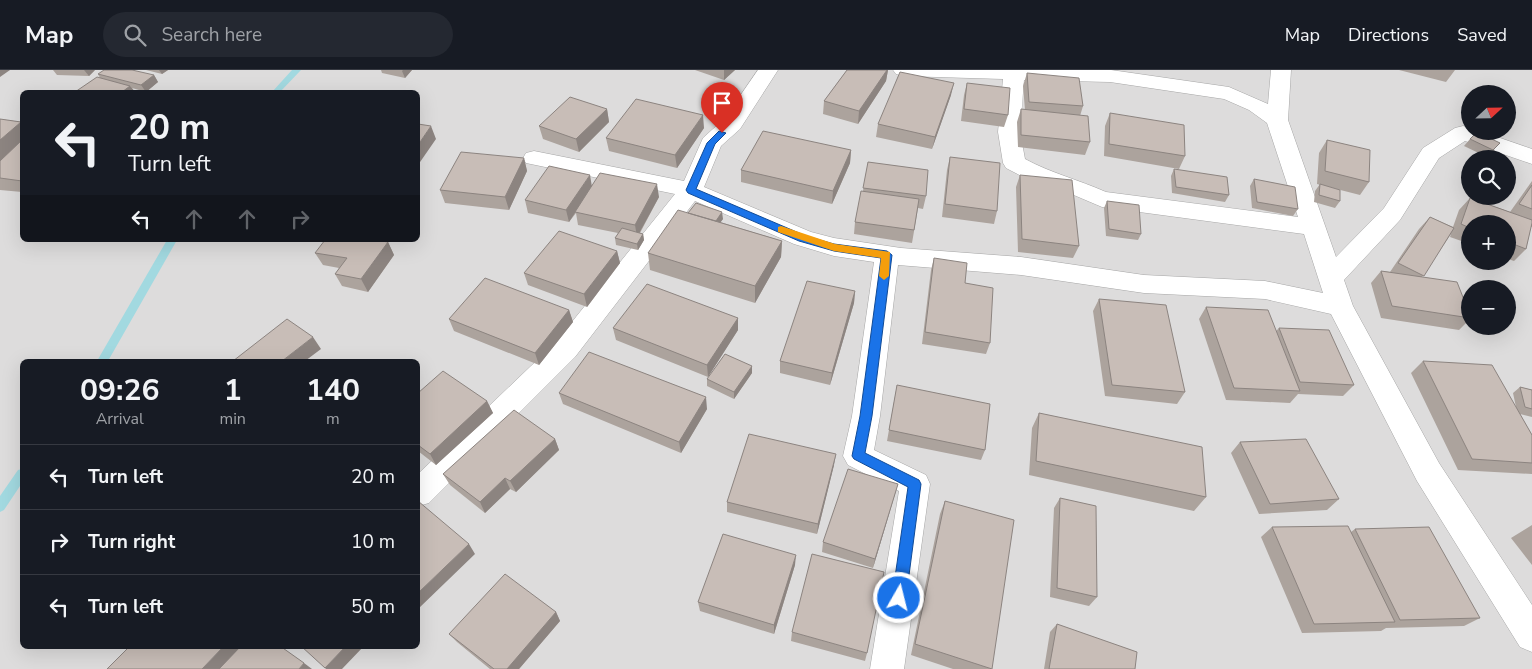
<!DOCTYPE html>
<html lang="en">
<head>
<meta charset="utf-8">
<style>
	:root { --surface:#171b24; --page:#242831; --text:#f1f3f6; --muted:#9ea1a6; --line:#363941 }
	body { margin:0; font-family:"Nunito Sans",sans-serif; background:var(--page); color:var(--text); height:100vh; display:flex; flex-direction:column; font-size:19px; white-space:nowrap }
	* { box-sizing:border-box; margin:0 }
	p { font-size:16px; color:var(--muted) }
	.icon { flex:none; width:28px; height:28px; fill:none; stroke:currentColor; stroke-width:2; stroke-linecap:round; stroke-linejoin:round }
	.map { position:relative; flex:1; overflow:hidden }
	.sheet { position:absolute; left:20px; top:289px; width:400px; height:290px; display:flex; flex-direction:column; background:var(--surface); border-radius:8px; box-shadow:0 5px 20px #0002 }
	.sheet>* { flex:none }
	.hud { position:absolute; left:20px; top:20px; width:400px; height:152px; border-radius:8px; box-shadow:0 5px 20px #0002; background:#171b24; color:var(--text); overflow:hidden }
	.needle { width:32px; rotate:68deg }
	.buttons { position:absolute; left:1461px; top:15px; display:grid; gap:10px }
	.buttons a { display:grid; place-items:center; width:55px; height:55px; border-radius:50%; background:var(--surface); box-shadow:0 5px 20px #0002; font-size:25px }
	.pin { position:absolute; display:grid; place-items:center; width:42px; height:42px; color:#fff; margin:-51px -21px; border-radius:50% 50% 50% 0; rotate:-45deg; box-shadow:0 0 5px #0007 }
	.pin .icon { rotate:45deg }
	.me { position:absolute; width:55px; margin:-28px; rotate:8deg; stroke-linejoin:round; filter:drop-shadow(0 0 4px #0008) }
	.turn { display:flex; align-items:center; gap:18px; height:105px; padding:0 25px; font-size:22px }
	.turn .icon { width:65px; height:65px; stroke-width:2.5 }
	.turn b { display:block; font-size:35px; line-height:42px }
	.lanes { display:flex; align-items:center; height:48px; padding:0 25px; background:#0003; justify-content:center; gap:25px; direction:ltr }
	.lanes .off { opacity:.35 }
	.eta { display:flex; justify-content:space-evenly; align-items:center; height:85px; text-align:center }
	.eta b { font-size:30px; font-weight:700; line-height:35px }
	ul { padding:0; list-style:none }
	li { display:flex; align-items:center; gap:15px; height:65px; padding:0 25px; border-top:1px solid var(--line) }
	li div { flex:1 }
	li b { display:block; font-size:19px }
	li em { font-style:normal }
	header { display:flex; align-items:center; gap:30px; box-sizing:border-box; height:70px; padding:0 25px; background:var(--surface); border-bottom:1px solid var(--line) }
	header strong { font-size:24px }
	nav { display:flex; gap:28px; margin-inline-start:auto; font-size:18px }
	.search { width:350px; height:45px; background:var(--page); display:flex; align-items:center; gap:12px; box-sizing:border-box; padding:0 18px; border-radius:28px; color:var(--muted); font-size:19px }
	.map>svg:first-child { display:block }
</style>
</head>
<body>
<header>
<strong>Map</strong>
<div class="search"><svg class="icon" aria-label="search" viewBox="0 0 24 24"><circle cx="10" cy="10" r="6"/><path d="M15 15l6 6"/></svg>Search here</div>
<nav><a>Map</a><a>Directions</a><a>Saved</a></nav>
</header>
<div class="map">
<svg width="1532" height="599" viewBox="0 0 1532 599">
	<rect width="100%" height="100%" fill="#f0ebe4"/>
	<!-- residential -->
	<path fill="#dddcdc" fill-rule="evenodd" d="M0,0H1532V599H0ZM22,22H418V170H22ZM1470,24H1508V61H1470ZM1470,89H1508V126H1470ZM1470,154H1508V191H1470ZM1470,219H1508V256H1470ZM22,291H418V576H22Z"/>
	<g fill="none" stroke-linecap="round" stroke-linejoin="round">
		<!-- stream -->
		<path fill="#a2d9e0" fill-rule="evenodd" d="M292,0H301L280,22H272Z
			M167,170H177L108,291H97Z
			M22,399V413L4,440L0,442V426L18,400Z"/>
		<defs>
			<path id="street" d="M758,0H778L740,59L721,76L704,117L811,162L834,168L901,178L1021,187L1144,205L1265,211L1323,223L1304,164L1102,137L1062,120L1029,110L1006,98L1003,93L998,62L1003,9L903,6L896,4L893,0H1111L1229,17L1268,34L1271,0H1291L1288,50L1336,187L1384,138L1423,78L1455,58L1463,56L1470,58V61H1480L1532,79V94L1465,71L1439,88L1400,150L1344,210L1353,236L1439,393L1532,535V582L1520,577L1417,411L1331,244L1265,229L1144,223L1021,205L898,195L880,346L874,380L926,405L930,414L904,599H870L899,421L848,395L843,386L852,346L874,192L834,186L794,174L695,131L575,287L429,433L418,436V404L555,273L675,124L526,93L523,88L526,83L534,81L684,111L703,68L724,49ZM1024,10L1110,12L1224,29L1249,40L1267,53L1298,147L1106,122C1079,110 1051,103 1025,89L1020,62Z"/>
		</defs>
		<!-- street casing -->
		<use href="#street" stroke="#a6a6a6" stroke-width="1"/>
		<!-- street -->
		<use href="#street" fill="#fff" fill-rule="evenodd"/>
	</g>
	<!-- wall -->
	<path fill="#aca39d" d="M53,0H95L89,6L57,5Z
		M146,0H168L162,4Z
		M381,0H412L405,8L382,3Z
		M695,0H735L724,10Z
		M847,0H888L886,11L858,54L823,44L824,31Z
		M1399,0H1455L1446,12Z
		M1027,3L1083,36L1080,46L1090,72L1085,85L1018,77L1017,52L1021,39L1025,40L1023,16Z
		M98,4L154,5L158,12L146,22L132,18L135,22H75L100,8Z
		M967,13L1008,45L1004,57L961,51L964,25Z
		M951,25L932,79L876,67L878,54Z
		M737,34V40L731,48L718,44V37Z
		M607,39L609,52L579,82L543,69L539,56Z
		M1110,43L1185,86L1179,99L1104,86L1105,56Z
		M0,49L21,52L22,54V122L0,120Z
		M704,58L677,98L609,81L606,68Z
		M1470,69L1495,80L1487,87L1464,76Z
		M1327,70L1369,112L1360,125L1317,114L1319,83Z
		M851,80L850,93L832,134L741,112V100Z
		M950,87L997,141L994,154L942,147L947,100Z
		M524,88L527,101L509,140L445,133L440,120Z
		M868,92L926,126L923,139L918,138L912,173L854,164L855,152L863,121Z
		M1174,99L1229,125L1225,132L1172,123L1171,106Z
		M1020,105L1079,176L1073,188L1018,182L1016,117Z
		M1254,109L1298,139L1293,146L1252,138L1250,116Z
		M1532,111V157H1531L1526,179L1514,191L1508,189V154H1470V174L1450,167L1451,164L1422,207L1470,245V249L1459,260L1381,248L1371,213L1381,201L1390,202L1419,159L1430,147L1453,157L1459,140L1470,128L1510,142Z
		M1320,114L1340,131L1335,138L1314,132L1315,121Z
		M592,115L659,127L640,163L643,164L644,170L638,180L616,175L615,168L618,163L578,155L576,143L569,152L528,143L525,130Z
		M1107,131L1141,164L1138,170L1106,166L1104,138Z
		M688,143L723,149L720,152L782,171L781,187L755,233L650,200L648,183Z
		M388,172L394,185L368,222L342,216L335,204L339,198L323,195L315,183Z
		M617,181L620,193L587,237L528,215L524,203Z
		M934,188L965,213L990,273L986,284L922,274L931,200Z
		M855,221L854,233L830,315L780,303V291Z
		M1099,229L1185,322L1177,334L1105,326L1093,241Z
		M1206,237L1276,261L1279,258L1354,315L1343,326L1298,324L1290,333L1226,330L1199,249Z
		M569,240L573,252L539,295L454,261L449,249Z
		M738,248V260L708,307L616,270L613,258Z
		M1423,291L1516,337L1513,323L1520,317L1532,320V347L1520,344L1532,365V404L1458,400L1411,303Z
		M752,303L734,329L707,316V309Z
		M897,315L985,380L981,390L887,371Z
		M418,323L487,331L493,343L436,395L418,381Z
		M559,323L707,339L681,383L563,334Z
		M1039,343L1206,427L1194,441L1029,405L1032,358Z
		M555,369L559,380L516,422L510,419L485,443L450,415L443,404Z
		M1240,372L1339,429L1327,440L1259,444L1231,383Z
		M834,395L817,464L727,442V432Z
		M898,414L873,498L822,482L823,472Z
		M1060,428L1097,527L1089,536L1050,527L1054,438Z
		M945,431L992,599H953L911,585L940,444Z
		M1532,455V495L1511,468Z
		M1272,457L1351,462L1355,459L1480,548L1464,556L1386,558L1381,561L1302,563L1261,467Z
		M795,495L774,564L700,541L698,532Z
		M556,542L560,551L519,599H490L457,572L449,564Z
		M1057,554L1135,599H1044L1050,562Z
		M792,562L867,583L865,591L791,571Z"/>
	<!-- shaded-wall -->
	<path fill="#8c8480" d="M0,0H10L0,7Z
		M84,0H95L89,6Z
		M159,0H168L162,4Z
		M403,0H412L405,8L402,1Z
		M724,0H735L724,10Z
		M887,0H888L886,11L858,54L859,41Z
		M154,5L158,12L146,22L141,15Z
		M954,13L951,25L932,79L935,67Z
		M130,16L135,22H122Z
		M737,34V40L731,48L730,41Z
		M607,39L609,52L579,82L576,69Z
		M703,45L704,58L677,98L675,85Z
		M21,52L22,54V73L0,92V70Z
		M431,56L436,69L418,95V75Z
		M851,80L850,93L832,134L833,121Z
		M524,88L527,101L509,140L505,127Z
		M590,105L592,117L569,152L566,140Z
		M657,114L659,127L637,167L635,155Z
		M722,142L723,149L712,164L711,157Z
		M643,164L644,170L638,180L637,174Z
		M782,171L781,187L755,233V216Z
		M388,172L394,185L368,222L361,209Z
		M617,181L620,193L587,237L584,224Z
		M855,221L854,233L830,315L832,303Z
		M569,240L573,252L539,295L535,283Z
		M738,248V260L708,307L707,295Z
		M313,267L321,279L305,291H282Z
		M752,296V303L734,329V322Z
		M706,327L707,339L681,383L679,372Z
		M487,331L493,343L436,395L430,384Z
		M555,369L559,380L516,422L510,411Z
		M836,384L834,395L817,464L818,454Z
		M505,408L510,419L485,443L480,432Z
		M898,414L895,424L873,498L875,489Z
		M469,474L475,484L418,539V523Z
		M796,485L795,495L774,564V555Z
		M556,542L560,551L519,599H507Z
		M224,576H236L241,580L223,599H202Z
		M346,576H364L342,599H326L325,598Z
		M304,593L312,599H299Z"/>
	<!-- building -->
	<path fill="#c8bdb7" stroke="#8c8480" d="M104,0H132L154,5L141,15L98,4Z
		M847,0H887L859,41L824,31Z
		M900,2L954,13L935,67L878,54Z
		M1027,3L1079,8L1083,36L1029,32Z
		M97,7L130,16L122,22H75Z
		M967,13L1010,18L1008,45L964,39Z
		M570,27L607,39L576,69L539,56Z
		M636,29L703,45L675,85L606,68Z
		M724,30L737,34L730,41L718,37Z
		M1021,39L1088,46L1090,72L1021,65Z
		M1110,43L1184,55L1185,86L1109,74Z
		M0,49L21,52L0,70Z
		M418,54L431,56L418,75Z
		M763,61L851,80L833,121L741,100Z
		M1477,62L1500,73L1493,80L1470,69Z
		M22,70V111L0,108V91Z
		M1327,70L1370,80L1369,112L1325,101Z
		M461,82L524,88L505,127L440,120Z
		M950,87L1000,93L997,141L945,134Z
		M868,92L928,100L926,126L863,118Z
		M549,96L590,105L566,140L525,130Z
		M1174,99L1227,107L1229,125L1176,117Z
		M600,103L657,114L635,155L575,142Z
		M1020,105L1072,110L1079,176L1022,169Z
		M1254,109L1295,117L1298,139L1257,132Z
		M1320,114L1340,120V131L1319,125Z
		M1532,115V139L1519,134Z
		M861,121L919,129L914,160L855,152Z
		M1470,128L1532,150V153L1526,179L1508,172V154H1470V158L1461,154Z
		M1107,131L1139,135L1141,164L1109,159Z
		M696,133L722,142L716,151L688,143Z
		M678,140L782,171L755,216L648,183Z
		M1430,147L1454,158L1424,206L1398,193Z
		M622,158L643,164L637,174L615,168Z
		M559,161L617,181L584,224L524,203Z
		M325,170H375L388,172L361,209L335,204L347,188L315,183Z
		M934,188L967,193L965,213L993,218L990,273L925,262Z
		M1381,201L1457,212L1470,245V248L1392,236Z
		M485,208L569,240L535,283L449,249Z
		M807,211L855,221L832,303L780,291Z
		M647,214L738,248L707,295L613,258Z
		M1099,229L1166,235L1185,322L1112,315Z
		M1206,237L1268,240L1300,321L1234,318Z
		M287,249L313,267L282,291H233Z
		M1279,258L1329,260L1354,315L1300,312Z
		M589,282L706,327L679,372L559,323Z
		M725,284L752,296L734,322L707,309Z
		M1423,291L1492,295L1532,365V393L1472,389Z
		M443,301L487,331L430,384L418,375V323Z
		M897,315L990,334L985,380L889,360Z
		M1520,317L1532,320V339L1525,337Z
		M514,340L555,369L510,411L505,408L480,432L443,404Z
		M1039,343L1202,377L1206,427L1036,391Z
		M749,364L836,384L818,454L727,432Z
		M1306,369L1339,429L1270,434L1240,372Z
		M848,399L898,414L875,489L823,472Z
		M1060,428L1096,436L1097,527L1057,518Z
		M418,431L469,474L418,523Z
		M945,431L1014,450L992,599L915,574Z
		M1348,456L1395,552L1314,554L1272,457Z
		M1429,457L1480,548L1400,550L1355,459Z
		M723,464L796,485L774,555L698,532Z
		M812,484L884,502L867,583L792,562Z
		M505,504L556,542L507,599H494L449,564Z
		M1057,554L1137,582L1135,599H1049Z
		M130,576H224L202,599H107Z
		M241,576H280L304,593L299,599H219Z
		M301,576H346L325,598Z"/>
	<!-- route -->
	<path fill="#1a73e8" stroke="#114b97" d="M719,61L726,63L715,74L696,119L806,166L834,174L887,181L892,185L872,346L865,383L919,410L921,414L906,528L904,533L899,535L894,533L892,528L908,417L854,389L852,386L860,346L881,188L834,181L799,171L688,123L686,120L707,73Z"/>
	<!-- slow -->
	<path fill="#f59e0b" d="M781,156L835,174L890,182L889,206L884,210L879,206L881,188L834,181L778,162V157Z"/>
</svg>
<div class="buttons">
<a><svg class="needle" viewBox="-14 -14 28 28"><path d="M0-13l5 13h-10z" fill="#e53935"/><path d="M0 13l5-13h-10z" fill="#9ea1a6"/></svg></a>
<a><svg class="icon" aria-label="search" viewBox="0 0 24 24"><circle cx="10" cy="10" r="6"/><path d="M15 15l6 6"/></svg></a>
<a>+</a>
<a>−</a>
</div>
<div class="pin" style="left:722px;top:63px;background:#d93025"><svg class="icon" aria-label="arrive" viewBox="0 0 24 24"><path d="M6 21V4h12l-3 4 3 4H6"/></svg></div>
<svg class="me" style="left:899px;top:528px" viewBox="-20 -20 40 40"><circle r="17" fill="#1a73e8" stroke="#fff" stroke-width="3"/><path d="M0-11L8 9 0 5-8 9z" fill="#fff"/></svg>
<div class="hud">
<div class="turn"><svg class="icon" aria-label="left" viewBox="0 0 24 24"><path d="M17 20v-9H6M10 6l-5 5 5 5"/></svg><div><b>20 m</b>Turn left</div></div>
<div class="lanes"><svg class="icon" aria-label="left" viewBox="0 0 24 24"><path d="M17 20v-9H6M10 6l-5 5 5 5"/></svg><svg class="icon off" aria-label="ahead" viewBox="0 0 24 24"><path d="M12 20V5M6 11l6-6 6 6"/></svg><svg class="icon off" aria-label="ahead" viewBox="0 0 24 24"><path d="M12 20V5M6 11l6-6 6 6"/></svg><svg class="icon off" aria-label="right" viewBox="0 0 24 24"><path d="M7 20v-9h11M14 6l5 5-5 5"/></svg></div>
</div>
<section class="sheet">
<div class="eta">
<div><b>09:26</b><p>Arrival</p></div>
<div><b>1</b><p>min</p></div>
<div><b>140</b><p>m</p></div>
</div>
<ul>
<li><svg class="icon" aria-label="left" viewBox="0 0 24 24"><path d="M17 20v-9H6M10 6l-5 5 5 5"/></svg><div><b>Turn left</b></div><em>20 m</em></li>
<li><svg class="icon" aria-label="right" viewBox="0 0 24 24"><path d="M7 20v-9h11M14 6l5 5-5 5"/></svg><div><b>Turn right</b></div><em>10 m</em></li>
<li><svg class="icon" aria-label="left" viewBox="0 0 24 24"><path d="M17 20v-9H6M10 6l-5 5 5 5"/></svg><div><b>Turn left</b></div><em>50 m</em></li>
</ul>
</section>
</div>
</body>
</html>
